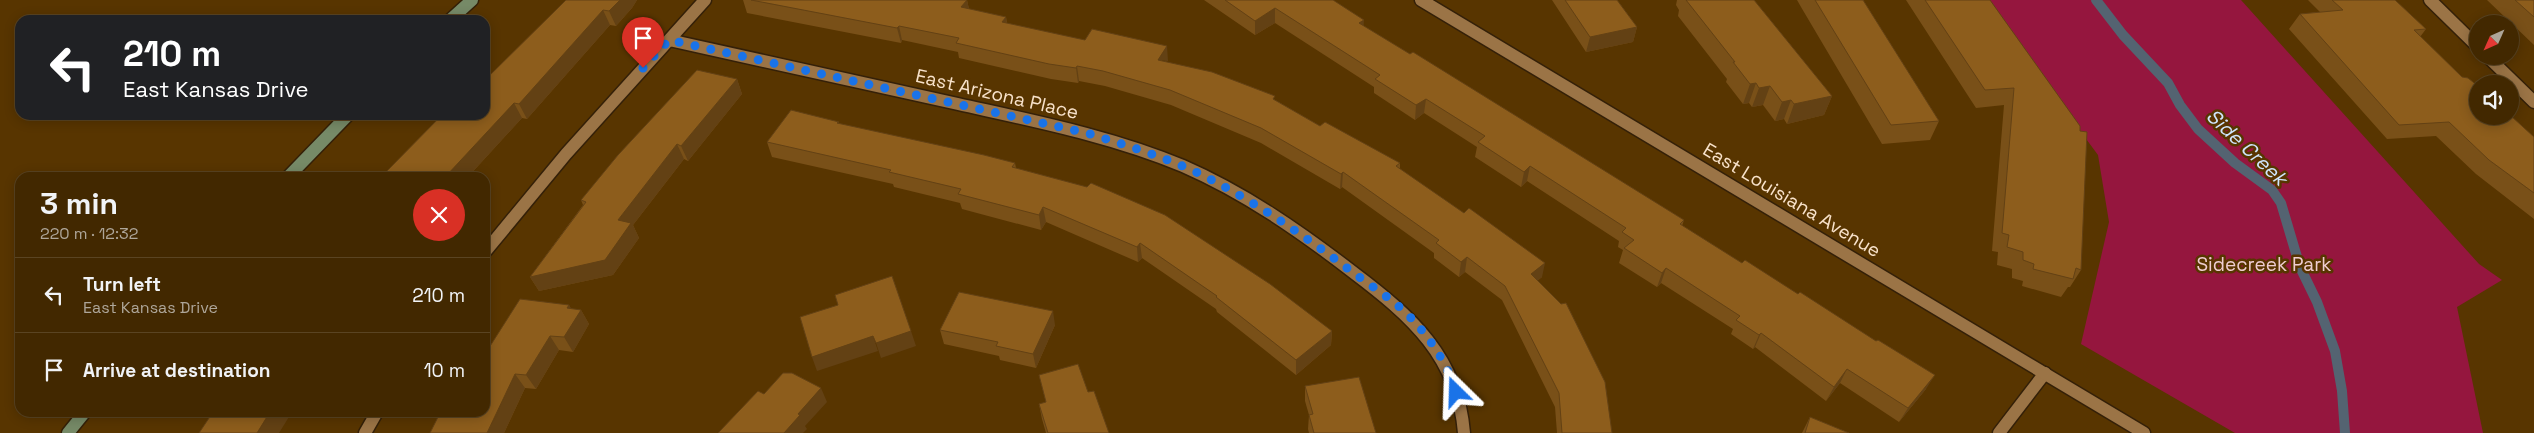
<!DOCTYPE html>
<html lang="en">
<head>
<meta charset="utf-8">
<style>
	:root { --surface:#422800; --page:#49300a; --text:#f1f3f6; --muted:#aea699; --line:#5a4422 }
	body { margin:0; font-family:"Space Grotesk",sans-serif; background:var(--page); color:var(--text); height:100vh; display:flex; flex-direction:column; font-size:19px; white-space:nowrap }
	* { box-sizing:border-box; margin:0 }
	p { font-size:16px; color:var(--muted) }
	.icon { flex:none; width:28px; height:28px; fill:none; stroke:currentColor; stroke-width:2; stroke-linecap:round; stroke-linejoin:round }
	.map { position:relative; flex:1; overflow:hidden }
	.sheet { position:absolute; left:15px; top:172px; width:475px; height:245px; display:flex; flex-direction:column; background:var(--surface); border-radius:15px; box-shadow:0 2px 12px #0003,0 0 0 1px var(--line) }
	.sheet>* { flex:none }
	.hud { position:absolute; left:15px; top:15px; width:475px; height:105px; border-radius:15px; box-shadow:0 2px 12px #0003,0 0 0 1px var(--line); background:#202124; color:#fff; overflow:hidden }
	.needle { width:32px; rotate:225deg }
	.controls { position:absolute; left:2469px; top:15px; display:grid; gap:10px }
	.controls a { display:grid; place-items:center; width:50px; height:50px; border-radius:50%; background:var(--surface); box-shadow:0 2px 12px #0003,0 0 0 1px var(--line); font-size:25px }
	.pin { position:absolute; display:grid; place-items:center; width:42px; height:42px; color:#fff; margin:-51px -21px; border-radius:50% 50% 50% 0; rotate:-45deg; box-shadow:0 0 5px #0007 }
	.pin .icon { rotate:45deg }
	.me { position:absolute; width:55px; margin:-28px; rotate:338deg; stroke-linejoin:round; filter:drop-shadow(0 0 4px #0008) }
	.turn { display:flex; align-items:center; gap:18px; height:105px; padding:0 25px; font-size:22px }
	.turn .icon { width:65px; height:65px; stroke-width:2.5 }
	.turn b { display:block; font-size:35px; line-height:42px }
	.round { display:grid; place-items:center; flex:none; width:52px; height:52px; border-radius:26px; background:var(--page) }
	.headline { display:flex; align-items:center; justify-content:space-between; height:85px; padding:0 25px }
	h1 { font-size:30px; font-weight:700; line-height:38px }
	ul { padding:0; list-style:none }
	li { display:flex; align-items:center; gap:15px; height:75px; padding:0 25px; border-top:1px solid var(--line) }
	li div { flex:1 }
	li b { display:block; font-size:19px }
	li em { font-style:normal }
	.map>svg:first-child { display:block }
</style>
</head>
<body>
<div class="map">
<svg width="2534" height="433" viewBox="0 0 2534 433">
	<rect width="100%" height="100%" fill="#583500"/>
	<!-- green -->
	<path fill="#95163e" d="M1983,0H2241L2479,264L2502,280L2457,307L2483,433H2235L2081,344L2109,222L2098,155Z"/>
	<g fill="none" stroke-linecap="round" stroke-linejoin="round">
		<!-- stream -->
		<path stroke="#546371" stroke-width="10" d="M2096,0L2123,35L2168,83L2180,105L2198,129L2235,163L2272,190L2281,203L2300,267L2317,302L2335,351L2342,391L2345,433"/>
		<defs>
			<path id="minor" d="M2430,0L2478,47
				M669,40C765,61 861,83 958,104C1034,121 1111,136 1183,166C1245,193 1301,232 1354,273C1411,316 1458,357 1464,433
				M2487,56L2534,102
				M485,252L566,154L705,0
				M365,433L377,412
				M1999,433L2045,373"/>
			<path id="tertiary" d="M1421,0L2144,433"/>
			<path id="secondary" d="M450,20L472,0
				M287,178L348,115
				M68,433L85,412"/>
		</defs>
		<!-- minor casing -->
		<use href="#minor" stroke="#342008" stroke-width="15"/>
		<!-- tertiary casing -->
		<use href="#tertiary" stroke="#342008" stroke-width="15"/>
		<!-- secondary casing -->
		<use href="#secondary" stroke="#342008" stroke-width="15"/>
		<!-- minor -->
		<use href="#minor" stroke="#9b7446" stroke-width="12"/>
		<!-- tertiary -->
		<use href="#tertiary" stroke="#9b7446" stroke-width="12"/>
		<!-- secondary -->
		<use href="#secondary" stroke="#768a67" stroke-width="12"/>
	</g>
	<!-- wall -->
	<path fill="#795018" d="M566,0H637L632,8L616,26L610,25L527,119L522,118L467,178H376L381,177L485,115Z
		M743,0H967L969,9L1006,17L1007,23L1167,62L1275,100L1320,126L1400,163V169L1542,277L1537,281L1612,433H1557L1555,407L1502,300L1465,272L1459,277L1434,258V253L1342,187L1340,189L1261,143L1171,105L1105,86L1079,81L1078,83L1051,79L959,58L958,52L902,40L901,43L747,13Z
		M1204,0H1333L1363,26L1684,220L1682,226L1926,389L1899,422L1840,383L1826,401L1755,347L1753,349L1731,334L1733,329L1661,283L1657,287L1619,263L1623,250L1618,247L1619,241L1527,181L1521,187L1475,157L1477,147L1424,113L1415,120L1374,93V87L1275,23L1255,35Z
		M1552,0H1617L1637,27L1633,42L1586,52Z
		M1677,0H1754L1832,96L1824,115L1787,124L1784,119L1775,121L1763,105L1752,107L1749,103L1743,104L1726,82L1727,79L1678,16L1679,10L1676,5Z
		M1797,0H1863L1939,121L1930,140L1882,144L1801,7Z
		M1906,0H1990L2081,270L2070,287H2068L2061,297L2022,286L2023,281L2012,278V269L1997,265L1998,252L1992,251L2004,105L1976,108Z
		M2308,0H2395L2426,29L2420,37L2462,77L2534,137V219L2476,174L2436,136L2387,139L2289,29L2300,14L2320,12Z
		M2487,0H2534V45Z
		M737,79L742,94L688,161L684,159L633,225L639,238L613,275L539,291L530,277L583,205L581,200Z
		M839,124L1015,163L1016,168L1332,331L1331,345L1296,375L1217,312L1216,309L1142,258L1138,262L1046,222L1041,230L962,209L960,203L894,187L893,184L772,157L767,142Z
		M569,305L571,309L581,310L589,324L573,352L559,350L536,389L525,388L504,433H430L444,413Z
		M1055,325L1036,368L1000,360L999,356L944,344L940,330Z
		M1039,375L1088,392L1109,433H1046L1042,419L1039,404L1046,402Z
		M1305,386L1376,433H1309L1308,429L1309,415L1305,401Z
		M1810,417L1849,433H1802Z"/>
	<!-- shaded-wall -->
	<path fill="#634114" d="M620,0H637L632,8L616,26L609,11Z
		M967,0L970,14L961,7Z
		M1275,8V23L1255,35V21Z
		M603,10L610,25L527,119L519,104Z
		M1006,17L1008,32L1002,22Z
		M1364,20L1363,34L1359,23Z
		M899,26L902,40L901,43L897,28Z
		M1637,27L1633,42L1586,52L1590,37Z
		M1167,46L1168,61L1158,60Z
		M1077,66L1079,81L1078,83L1076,68Z
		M737,79L742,94L688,161L681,146Z
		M1756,83L1749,103L1743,104L1750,84Z
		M1770,86L1763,105L1752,107L1759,88Z
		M1832,96L1824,115L1787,124L1794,104Z
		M1426,99L1424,113L1415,120L1416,105Z
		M1791,100L1784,119L1775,121L1782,102Z
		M514,103L522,118L467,178H448L447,175Z
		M677,144L684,159L633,225L639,238L613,275L539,291L530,277L618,220Z
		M1530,166L1527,181L1521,187L1524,172Z
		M1343,172L1342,187L1340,189L1341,174Z
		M1043,207L1046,222L1041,230L1039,215Z
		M1140,243L1142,258L1138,262L1137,247Z
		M1467,257L1465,272L1459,277L1461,262Z
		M1545,263L1542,277L1528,289L1531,274Z
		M1666,268L1661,283L1657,287L1662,273Z
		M569,305L576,317L581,310L589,324L573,352L564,337L567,308Z
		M1053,311L1055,325L1036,368L1033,354Z
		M911,331L916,346L881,358L876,343Z
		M1332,331L1331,345L1296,375V360Z
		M1761,333L1755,347L1753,349L1759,335Z
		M550,336L559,350L536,389L526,375Z
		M873,336L878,351L817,371L812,357Z
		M1847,369L1840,383L1826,401L1834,387Z
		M515,374L525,388L504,433H487Z
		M1935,375L1926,389L1899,422L1908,408Z
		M821,388L827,402L805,426L807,429L803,433H784L798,414Z
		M270,412H292L279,433H257Z"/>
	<!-- building -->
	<path fill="#8d5d1c" stroke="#634114" d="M566,0H620L609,11L603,10L519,104L514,103L447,175L444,174L442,178H376L377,176L381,177L442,115H485V80Z
		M751,0H967L961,7L1006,17L1002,22L1085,40L1092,29L1167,46L1158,60L1212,72L1275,96L1273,99L1320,126L1325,122L1400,163L1396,166L1464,213L1469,208L1545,263L1531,274L1561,304L1566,303L1605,382L1612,433H1562L1559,393L1505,286L1467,257L1461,262L1436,243L1439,240L1343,172L1341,174L1261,128L1170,90L1103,71L1077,66L1076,68L1049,64L956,43L959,38L899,26L897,28Z
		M1225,0H1333L1364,20L1359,23L1410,54L1413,52L1684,220L1680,224L1742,263L1745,260L1798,294L1800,292L1876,341L1878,340L1935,375L1908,408L1847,369L1834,387L1761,333L1759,335L1736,320L1740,316L1666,268L1662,273L1624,248L1634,240L1622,232L1626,228L1530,166L1524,172L1478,142L1485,136L1426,99L1416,105L1375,79L1380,75L1275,8L1255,21Z
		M1565,0H1617L1637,27L1590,37Z
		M1686,0H1754L1832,96L1794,104L1791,100L1782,102L1770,86L1759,88L1756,83L1750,84L1733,62H1735Z
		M1815,0H1863L1939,121L1891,125Z
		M1925,0H1990L2080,126V131L2087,132L2081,270L2076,268L2073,279L2033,269L2034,264L2023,260V252L2007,247L2009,235L2002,233L2014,88L1985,90Z
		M2332,0H2395L2426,29L2414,30L2462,77L2468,78L2478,86V116H2510V115L2534,137V193L2489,160L2449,122L2399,125L2300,14L2343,10Z
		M2515,0H2534V17Z
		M697,70L737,79L681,146L677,144L618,220L631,223L605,260L530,277L586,202L581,200L618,155Z
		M791,110L839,122L837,123L984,155L1015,163L1012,167L1087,187L1091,183L1165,215L1270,284L1332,331L1296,360L1216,297L1217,296L1140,243L1137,247L1043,207L1039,215L958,194L961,189L889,172L891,170L767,142Z
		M892,276L911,331L876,343L873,336L812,357L800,317L838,305L835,295Z
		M959,292L1053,311L1033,354L996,346L998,342L940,330Z
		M520,299L569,305L567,308L581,310L564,337L550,336L526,375L515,374L487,433H430L440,413L485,412V354Z
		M1078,364L1088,392L1094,391L1109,433H1048L1039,404L1046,402L1039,375Z
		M783,373H792L821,388L798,414L800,415L784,433H718L758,391L764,394Z
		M1359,377L1376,433H1314L1309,415L1313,414L1305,386Z
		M213,412H270L257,433H199Z
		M1810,417L1849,433H1805Z"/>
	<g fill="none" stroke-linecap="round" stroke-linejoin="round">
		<!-- route -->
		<path stroke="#1a73e8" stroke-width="9" stroke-dasharray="0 16.2" d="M643,68L669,40L1087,133C1125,145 1162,156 1198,173C1253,200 1303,235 1351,271C1371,286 1394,300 1411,318C1431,339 1448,365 1456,392"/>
	</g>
	<g text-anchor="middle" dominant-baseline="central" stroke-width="5" stroke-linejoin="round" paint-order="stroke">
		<!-- street labels -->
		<g font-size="19" fill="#f8e2ca" stroke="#583500">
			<text transform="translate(997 94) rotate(13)">East Arizona Place</text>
			<text transform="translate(1792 200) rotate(31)">East Louisiana Avenue</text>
		</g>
		<!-- park labels -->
		<g font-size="19" fill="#efcdd1" stroke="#583500">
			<text x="2264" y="264">Sidecreek Park</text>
		</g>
		<!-- water labels -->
		<g font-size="20" font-style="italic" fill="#d0e6fd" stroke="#583500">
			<text transform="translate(2247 147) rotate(43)">Side Creek</text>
		</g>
	</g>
</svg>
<div class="controls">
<a><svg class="needle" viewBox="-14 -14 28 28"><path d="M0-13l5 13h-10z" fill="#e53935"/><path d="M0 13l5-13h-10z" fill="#aea699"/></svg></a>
<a><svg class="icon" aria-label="sound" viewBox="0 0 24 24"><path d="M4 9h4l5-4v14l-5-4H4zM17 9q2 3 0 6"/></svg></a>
</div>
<div class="pin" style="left:643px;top:68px;background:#d93025"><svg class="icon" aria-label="arrive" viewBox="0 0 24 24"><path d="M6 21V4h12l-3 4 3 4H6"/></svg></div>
<svg class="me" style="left:1456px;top:392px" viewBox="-20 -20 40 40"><path d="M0-17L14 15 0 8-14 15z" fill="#1a73e8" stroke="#fff" stroke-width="4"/></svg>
<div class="hud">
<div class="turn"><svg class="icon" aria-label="left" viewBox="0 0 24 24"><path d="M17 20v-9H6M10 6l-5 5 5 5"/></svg><div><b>210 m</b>East Kansas Drive</div></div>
</div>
<section class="sheet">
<div class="headline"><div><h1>3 min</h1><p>220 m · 12:32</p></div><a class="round" style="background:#d93025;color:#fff"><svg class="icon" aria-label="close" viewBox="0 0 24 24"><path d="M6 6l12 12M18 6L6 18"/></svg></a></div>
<ul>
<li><svg class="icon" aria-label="left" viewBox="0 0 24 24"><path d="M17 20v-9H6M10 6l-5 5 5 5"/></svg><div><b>Turn left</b><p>East Kansas Drive</p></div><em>210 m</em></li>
<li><svg class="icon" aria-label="arrive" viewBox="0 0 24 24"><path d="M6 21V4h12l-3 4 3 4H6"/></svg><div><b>Arrive at destination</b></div><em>10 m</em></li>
</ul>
</section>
</div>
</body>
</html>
